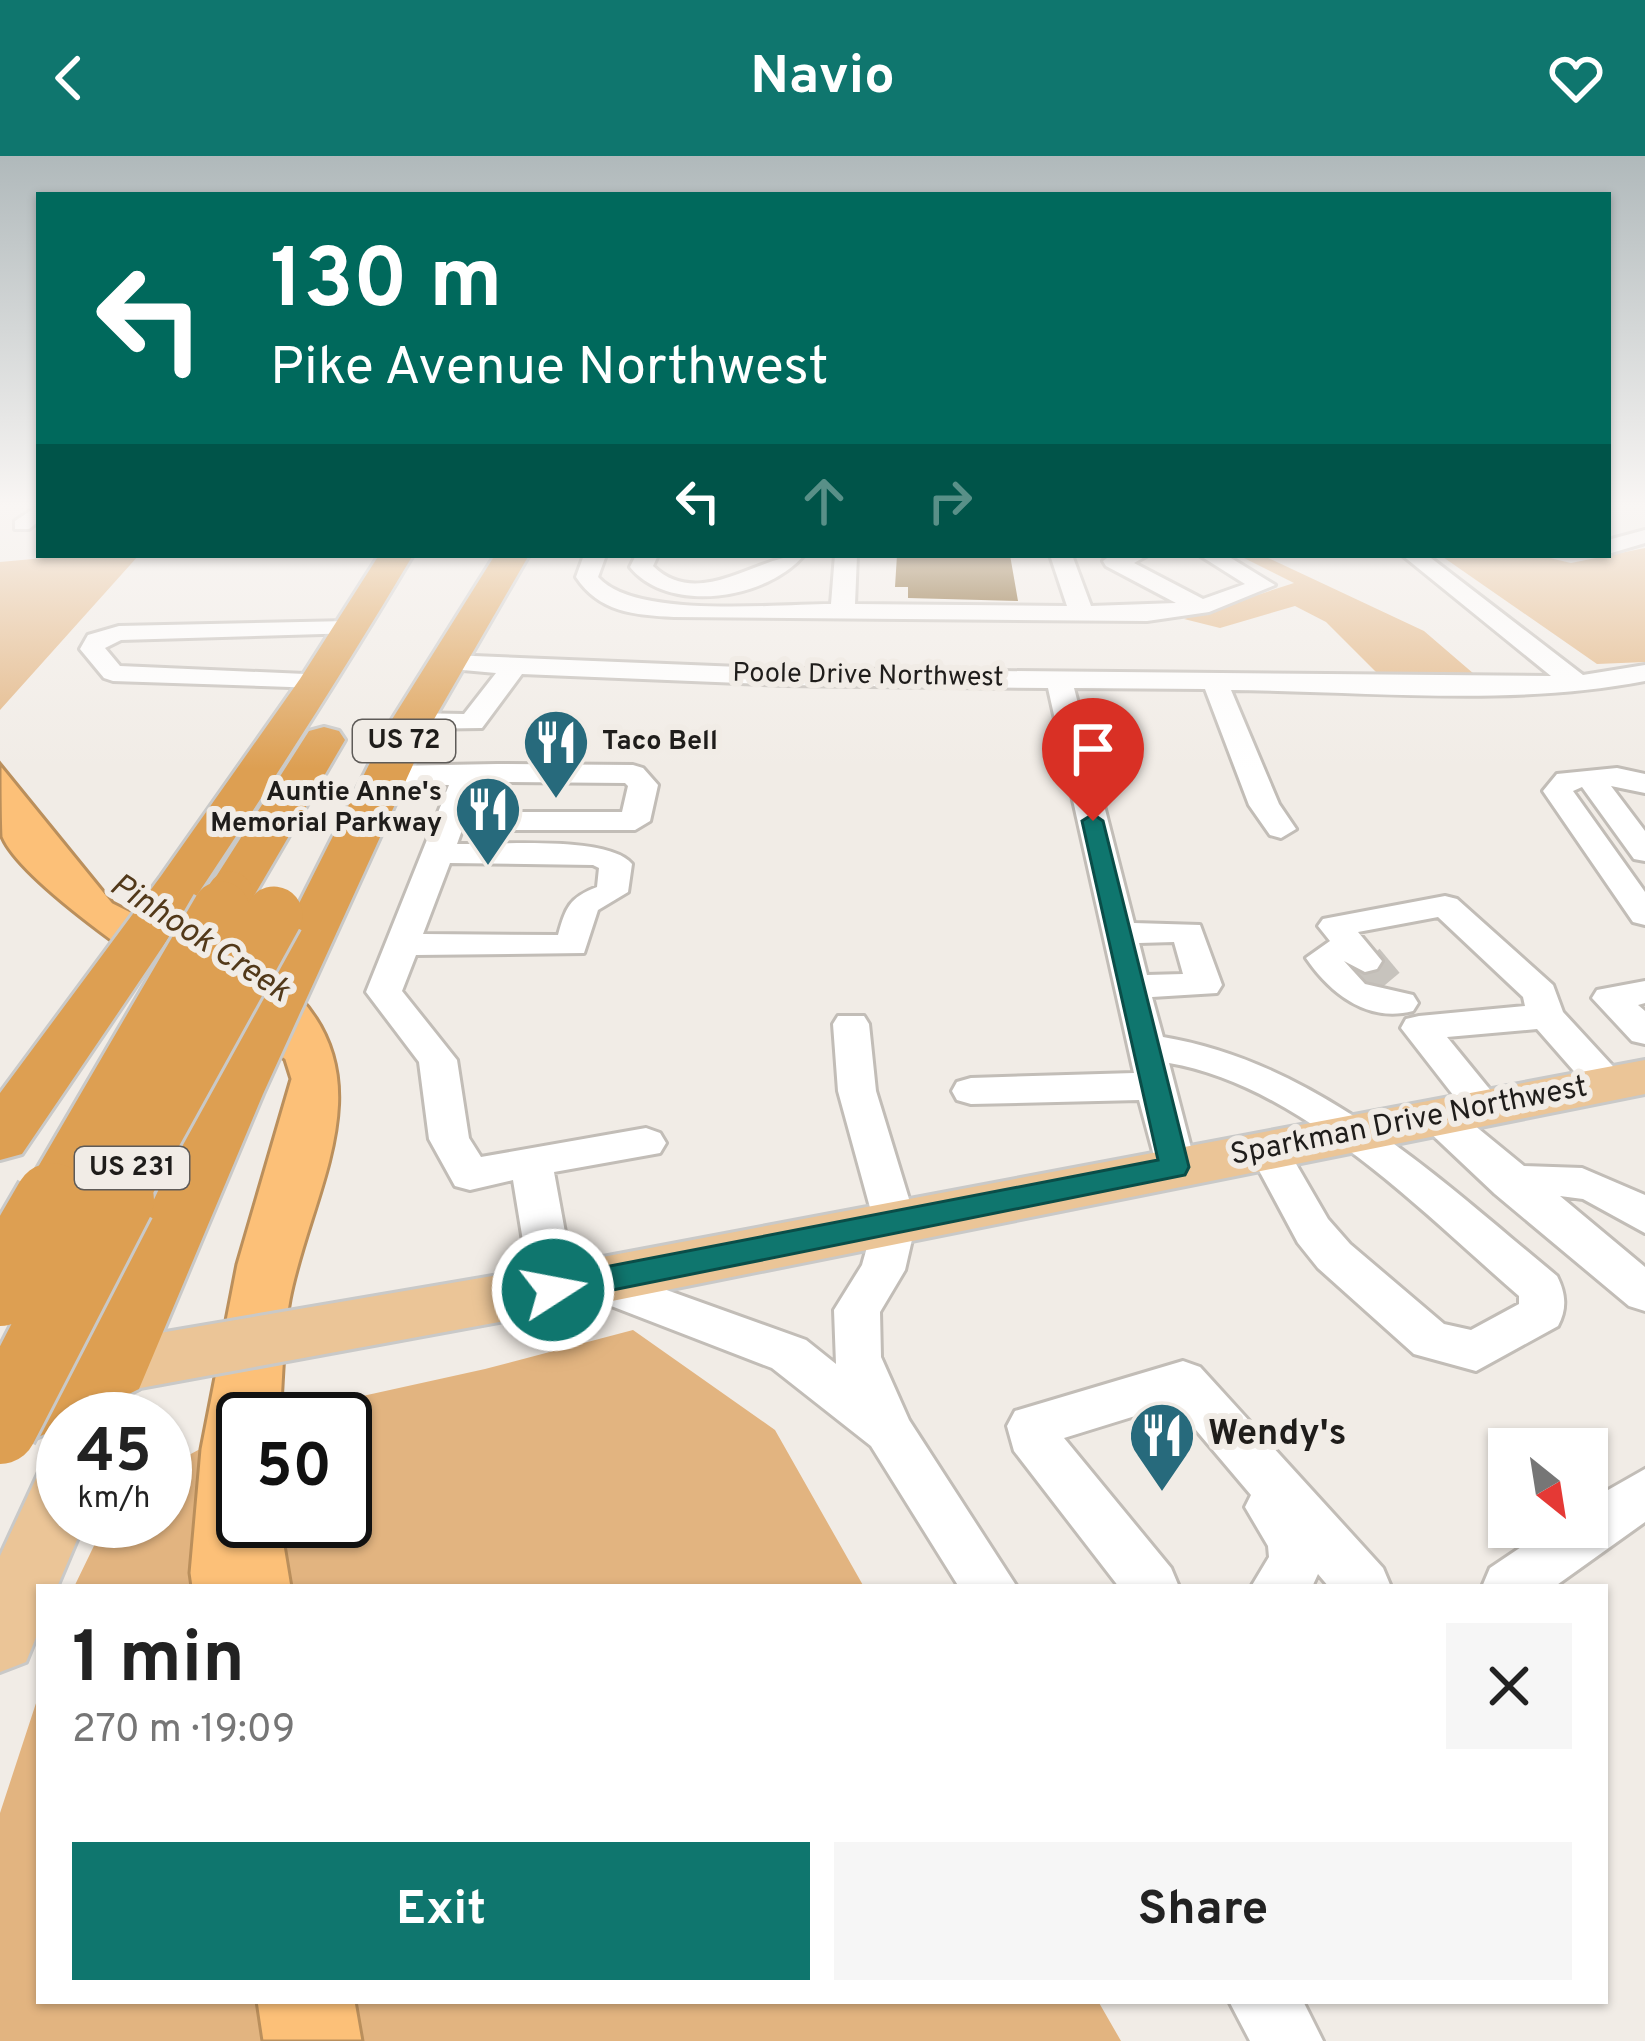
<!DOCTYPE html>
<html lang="en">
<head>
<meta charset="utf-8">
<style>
	:root { --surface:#fff; --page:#f6f6f6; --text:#222; --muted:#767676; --accent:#0f766e }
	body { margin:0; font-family:Overpass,sans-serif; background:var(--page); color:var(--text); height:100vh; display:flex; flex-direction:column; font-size:45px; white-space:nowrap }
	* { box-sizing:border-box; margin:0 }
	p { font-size:39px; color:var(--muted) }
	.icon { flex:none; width:66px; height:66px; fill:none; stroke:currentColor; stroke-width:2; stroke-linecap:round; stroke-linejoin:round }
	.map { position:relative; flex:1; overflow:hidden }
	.side { position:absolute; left:36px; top:1428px; width:1572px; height:420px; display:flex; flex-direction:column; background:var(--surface); border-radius:0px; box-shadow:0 3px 9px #0004 }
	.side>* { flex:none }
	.guide { position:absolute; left:36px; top:36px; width:1575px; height:366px; border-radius:0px; box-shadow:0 3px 9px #0004; background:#00695c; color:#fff; overflow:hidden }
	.needle { width:78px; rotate:150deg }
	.buttons { position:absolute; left:1488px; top:1272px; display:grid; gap:24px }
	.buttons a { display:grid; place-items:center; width:120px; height:120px; border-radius:0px; background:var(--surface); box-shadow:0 3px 9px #0004; font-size:60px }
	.speed { position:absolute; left:36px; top:1236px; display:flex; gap:24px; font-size:60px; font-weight:700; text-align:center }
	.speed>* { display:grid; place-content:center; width:156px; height:156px; border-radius:50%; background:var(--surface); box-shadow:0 3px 9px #0004; line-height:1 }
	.speed small { font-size:30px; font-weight:400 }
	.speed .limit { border:6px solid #111; border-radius:18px; background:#fff; color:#111 }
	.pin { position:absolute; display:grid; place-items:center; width:102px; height:102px; color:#fff; margin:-123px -51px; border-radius:50% 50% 50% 0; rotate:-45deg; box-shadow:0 0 12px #0007 }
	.pin .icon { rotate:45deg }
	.me { position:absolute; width:132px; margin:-66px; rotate:79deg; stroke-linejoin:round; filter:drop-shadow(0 0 9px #0008) }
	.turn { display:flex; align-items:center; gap:42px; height:252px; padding:0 36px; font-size:54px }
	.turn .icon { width:156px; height:156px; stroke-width:2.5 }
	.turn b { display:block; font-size:84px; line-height:102px }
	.lanes { display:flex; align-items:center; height:114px; padding:0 36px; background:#0003; justify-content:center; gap:60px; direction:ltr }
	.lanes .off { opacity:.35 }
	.round { display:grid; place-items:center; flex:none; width:126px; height:126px; border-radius:0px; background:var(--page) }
	.overview { display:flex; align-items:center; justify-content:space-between; height:204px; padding:0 36px }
	h1 { font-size:72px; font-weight:700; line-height:90px }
	.cta { display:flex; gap:24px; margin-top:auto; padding:24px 36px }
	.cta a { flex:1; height:138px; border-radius:0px; background:var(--accent); color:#fff; font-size:48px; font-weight:700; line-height:138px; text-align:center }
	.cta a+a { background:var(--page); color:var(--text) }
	header { display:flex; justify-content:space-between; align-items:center; height:156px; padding:0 36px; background:var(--accent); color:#fff; font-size:54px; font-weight:700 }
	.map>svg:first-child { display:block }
</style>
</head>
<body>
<header><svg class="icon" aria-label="back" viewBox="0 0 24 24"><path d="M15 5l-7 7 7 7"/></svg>Navio<svg class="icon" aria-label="heart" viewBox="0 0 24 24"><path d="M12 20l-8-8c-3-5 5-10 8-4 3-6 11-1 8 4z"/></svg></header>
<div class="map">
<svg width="1645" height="1885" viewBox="0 0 1645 1885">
	<rect width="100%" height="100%" fill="#f1ece6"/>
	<!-- green -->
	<path fill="#e2b480" d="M1645,392V506L1597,508L1440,399H1537L1571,407Z
		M77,399H139L0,554V406Z
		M1238,399H1262L1424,475L1474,518L1377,517L1326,466L1295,450L1220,472L1184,463L1294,427Z
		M633,1174L775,1274L864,1431H292L281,1365H345V1263H281V1258L485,1213Z
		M200,1293L191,1431H74L106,1365H165V1312Z
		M39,1538V1845H256L262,1885H0V1657Z
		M356,1845H1098L1121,1885H363Z"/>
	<!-- water -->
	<path fill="#fcc078" stroke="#ba8f5c" stroke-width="3" d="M0,607L113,746L300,840C385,931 310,1042 291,1144C284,1182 284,1224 281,1263H243V1365H281L292,1431H191L189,1417L200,1293L236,1108L290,923L284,904C225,863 24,738 1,681C0,663 0,627 0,607Z
		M256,1845H356L363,1885H262Z"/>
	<!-- building -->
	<path fill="#6c4301" d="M897,399H1010L1018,445L908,442V431H895Z"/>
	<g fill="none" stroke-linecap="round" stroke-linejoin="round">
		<!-- minor-tunnel -->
		<path stroke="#c7c3bd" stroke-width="38" stroke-dasharray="38 18" stroke-linecap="butt" d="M1365,805L1385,829"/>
		<defs>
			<path id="minor" d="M39,349V365L29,373H15V365Z
				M1645,374V387L1608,398V384Z
				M584,399H606L598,421C634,463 777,448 831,448L835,399H857L855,448L1067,450L1050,399H1072L1091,450L1176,447L1106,410L1103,405L1111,399H1148L1134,407L1203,443L1245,428L1199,399H1226L1275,429L1209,456L1147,465L674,461C634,459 599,456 576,421Z
				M636,399H658L653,410C699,455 757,399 804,399C767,443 669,459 630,411Z
				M1402,399H1427L1583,519L1645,509V525C1511,551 1367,535 1231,534L1279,648L1296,673L1281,682L1270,679L1249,649L1205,533L1074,532L1134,767L1200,769L1222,829L1217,837L1152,841L1163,881C1319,907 1439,1023 1557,1120C1566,1138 1567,1153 1558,1170L1476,1215L1414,1198L1318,1112L1298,1087L1247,992L1253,982L1267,977L1281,982L1328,1063L1350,1088L1444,1168L1471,1174L1519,1148V1140C1422,1056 1300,929 1169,907L1196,1011L1190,1022L1175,1026L1160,1022L1139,944L971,948L957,944L952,935L957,926L971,922L1134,917L1048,532L785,529L522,518L482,572L412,573L398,565L412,557L464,558L496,517L441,512L437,507L441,502L450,499L785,513L1551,520ZM1174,786L1183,818L1147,819L1139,787Z
				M348,465L357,467V477L121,484L105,492L120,510L328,519L332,524L319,532L113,525L104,522L80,493L88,479L119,470Z
				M497,608L633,609L643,612L658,629L650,665L635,674H462L457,688C496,689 608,679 632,708L628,736L598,754L584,797L416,799L402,835L457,904L469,982L481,1001L646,972L660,977L666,987L660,997L554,1016L573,1120L576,1113L592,1108L608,1113L806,1184L836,1208L834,1154L862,1109L874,1066L838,935L833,868L838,860H864L869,868L876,935L916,1066L905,1114L880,1156L881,1201L909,1264L1017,1431H959L871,1290L772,1212L575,1136L569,1147L553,1152L537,1147L531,1134L513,1024L470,1034L455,1030L429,983L419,906L366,836L449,629L389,628L375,619L389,610ZM497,626L625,627L628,630L622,656H469L479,628ZM450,707L593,709L599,712L597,731C569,742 566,751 558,779L423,778Z
				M1617,612L1645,618V637L1611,630L1645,675V705L1634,703L1582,631L1573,635L1645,736V769L1633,766L1543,635L1557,618Z
				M1445,740L1457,743L1553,829L1563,856L1622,920L1627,929L1622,938L1608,942L1594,938L1537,873L1447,881L1505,952L1499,962L1485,966L1471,962L1401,872L1406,863L1419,860L1525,850L1523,841L1438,761L1358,776L1382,805L1377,813L1365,816L1344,805L1365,828L1413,839L1418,847L1413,855C1367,867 1330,837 1306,802L1330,785L1318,770L1323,763Z
				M1645,825V847L1638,849L1645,855V888L1632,885L1592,842L1597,834Z
				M1438,947L1452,951L1524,1010L1582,1012L1645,1039V1077L1583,1043L1560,1040L1645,1111V1155L1629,1150L1495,1038L1424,971L1418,961L1424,951Z
				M1183,1205L1200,1211L1383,1412L1391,1431H1329L1318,1418L1312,1431H1251L1269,1401L1268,1390L1245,1351L1251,1339L1174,1248L1064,1282L1171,1412L1179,1431H1119L1014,1295L1007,1270L1015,1255Z
				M1645,1313V1366L1554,1431H1482L1490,1412L1551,1371H1587V1346Z
				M1229,1845H1303L1323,1885H1250Z"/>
			<path id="major" d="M1645,904V938L592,1149L113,1237H83L61,1229L52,1211L61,1193L83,1185H113L592,1103Z
				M63,1307V1365H85L57,1431H39V1474L26,1506L0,1516V1400L39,1316Z"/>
			<path id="highway" d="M379,399H413C291,604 156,801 22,998L0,1004V937L161,720L300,523Z
				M495,399H529L433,565L263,938L139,1233L78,1263H63V1270L0,1298V1229L86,1190L203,938L391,565Z
				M324,571L339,575L345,584L255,738L248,749L230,753L212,749L205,738L309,575Z"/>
		</defs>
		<!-- minor casing -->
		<use href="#minor" stroke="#c2bdb7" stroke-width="6"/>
		<!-- major casing -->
		<use href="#major" stroke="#c9c9c8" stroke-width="6"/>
		<!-- highway casing -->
		<use href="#highway" stroke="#c9c9c8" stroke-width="6"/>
		<!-- minor -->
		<use href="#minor" fill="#fff" fill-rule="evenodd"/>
		<!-- major -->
		<use href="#major" fill="#ebc597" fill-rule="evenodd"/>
		<!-- highway -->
		<use href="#highway" fill="#dd9f52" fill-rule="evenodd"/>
		<defs>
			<path id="highway-bridge-far2" d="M219,757L230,738"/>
			<path id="highway-bridge-far1" d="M50,1047L221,754
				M115,1047L274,759"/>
			<path id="highway-bridge" d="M0,1133L52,1044
				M0,1271L117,1044"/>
		</defs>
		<!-- highway-bridge-far2 casing -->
		<use href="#highway-bridge-far2" stroke="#c9c9c8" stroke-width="50" stroke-linecap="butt"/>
		<!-- highway-bridge-far1 casing -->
		<use href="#highway-bridge-far1" stroke="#c9c9c8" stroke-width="63" stroke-linecap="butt"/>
		<!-- highway-bridge casing -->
		<use href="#highway-bridge" stroke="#c9c9c8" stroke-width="80" stroke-linecap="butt"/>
		<!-- highway-bridge-far2 -->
		<use href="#highway-bridge-far2" stroke="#dd9f52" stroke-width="45"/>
		<!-- highway-bridge-far1 -->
		<use href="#highway-bridge-far1" stroke="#dd9f52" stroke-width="57"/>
		<!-- highway-bridge -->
		<use href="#highway-bridge" stroke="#dd9f52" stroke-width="74"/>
	</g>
	<!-- sky -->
	<linearGradient id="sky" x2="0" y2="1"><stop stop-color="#b0b9bb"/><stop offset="0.57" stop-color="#f9f6f4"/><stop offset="1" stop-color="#f9f6f4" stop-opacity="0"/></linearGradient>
	<rect width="1645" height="613" fill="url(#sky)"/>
	<!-- route -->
	<path fill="#0f766e" stroke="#0a4d48" stroke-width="3" d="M1093,658L1103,665L1189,1011L1185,1019L553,1146L542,1143L537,1134L542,1125L553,1121L1158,1004L1082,665Z"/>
	<!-- icons -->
	<defs>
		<symbol id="restaurant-pin" viewBox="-11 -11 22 30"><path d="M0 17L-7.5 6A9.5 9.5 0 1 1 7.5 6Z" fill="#276a7c" stroke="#f1ece6"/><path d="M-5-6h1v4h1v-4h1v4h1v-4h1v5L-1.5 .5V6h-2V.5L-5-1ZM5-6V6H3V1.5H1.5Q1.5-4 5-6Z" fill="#fff"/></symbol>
	</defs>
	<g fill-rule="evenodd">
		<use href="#restaurant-pin" x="518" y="548" width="76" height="104"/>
		<use href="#restaurant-pin" x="450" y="615" width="76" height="104"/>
		<use href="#restaurant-pin" x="1124" y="1241" width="76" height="104"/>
	</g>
	<g text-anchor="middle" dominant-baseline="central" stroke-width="12" stroke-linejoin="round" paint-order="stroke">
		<!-- far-street labels -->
		<g font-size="27" fill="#1f1d1b" stroke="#f1ece6">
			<text transform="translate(868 520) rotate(1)">Poole Drive Northwest</text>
		</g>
		<!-- shield labels -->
		<g fill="#f1ece6" stroke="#5e5b58" stroke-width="3">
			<rect x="353" y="564" width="102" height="42" rx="9"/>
			<rect x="75" y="991" width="114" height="42" rx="9"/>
		</g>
		<g font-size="27" font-weight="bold" fill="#1f1d1b">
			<text x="404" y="585">US 72</text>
			<text x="132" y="1012">US 231</text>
		</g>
		<!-- far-poi labels -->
		<g font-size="27" font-weight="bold" fill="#1f1d1b" stroke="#f1ece6" text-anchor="start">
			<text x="602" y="586">Taco Bell</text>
			<text x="442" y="637" text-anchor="end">Auntie Anne's<tspan x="442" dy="31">Memorial Parkway</tspan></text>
		</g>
		<!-- street labels -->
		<g font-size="30" fill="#1f1d1b" stroke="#f1ece6">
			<text transform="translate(1409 966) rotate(-11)">Sparkman Drive Northwest</text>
		</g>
		<!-- water labels -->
		<g font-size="33" font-style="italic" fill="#52391a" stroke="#f1ece6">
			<text transform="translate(199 783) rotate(33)">Pinhook Creek</text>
		</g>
		<!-- near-poi labels -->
		<g font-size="36" font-weight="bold" fill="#1f1d1b" stroke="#f1ece6" text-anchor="start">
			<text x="1208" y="1279">Wendy's</text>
		</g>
	</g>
</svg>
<div class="buttons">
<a><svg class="needle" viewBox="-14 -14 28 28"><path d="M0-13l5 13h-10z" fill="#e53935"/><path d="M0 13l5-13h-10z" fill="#767676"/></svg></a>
</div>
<div class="speed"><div>45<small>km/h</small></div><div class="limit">50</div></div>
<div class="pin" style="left:1093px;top:665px;background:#d93025"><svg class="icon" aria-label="arrive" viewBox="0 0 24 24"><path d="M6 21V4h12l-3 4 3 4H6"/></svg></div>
<svg class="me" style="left:553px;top:1134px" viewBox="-20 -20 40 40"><circle r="17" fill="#0f766e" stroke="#fff" stroke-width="3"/><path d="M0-11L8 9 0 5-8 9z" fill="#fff"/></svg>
<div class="guide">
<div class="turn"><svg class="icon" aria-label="left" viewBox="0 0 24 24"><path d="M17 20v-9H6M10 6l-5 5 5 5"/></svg><div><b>130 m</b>Pike Avenue Northwest</div></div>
<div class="lanes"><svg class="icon" aria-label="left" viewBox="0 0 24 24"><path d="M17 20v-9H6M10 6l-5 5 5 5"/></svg><svg class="icon off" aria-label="ahead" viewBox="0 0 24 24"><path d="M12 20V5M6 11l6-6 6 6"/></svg><svg class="icon off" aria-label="right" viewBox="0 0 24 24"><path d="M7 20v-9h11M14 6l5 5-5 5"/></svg></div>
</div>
<section class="side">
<div class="overview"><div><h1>1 min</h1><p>270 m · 19:09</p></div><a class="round"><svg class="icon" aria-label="close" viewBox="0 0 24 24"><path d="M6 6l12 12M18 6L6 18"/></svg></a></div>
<div class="cta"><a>Exit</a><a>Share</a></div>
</section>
</div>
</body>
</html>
